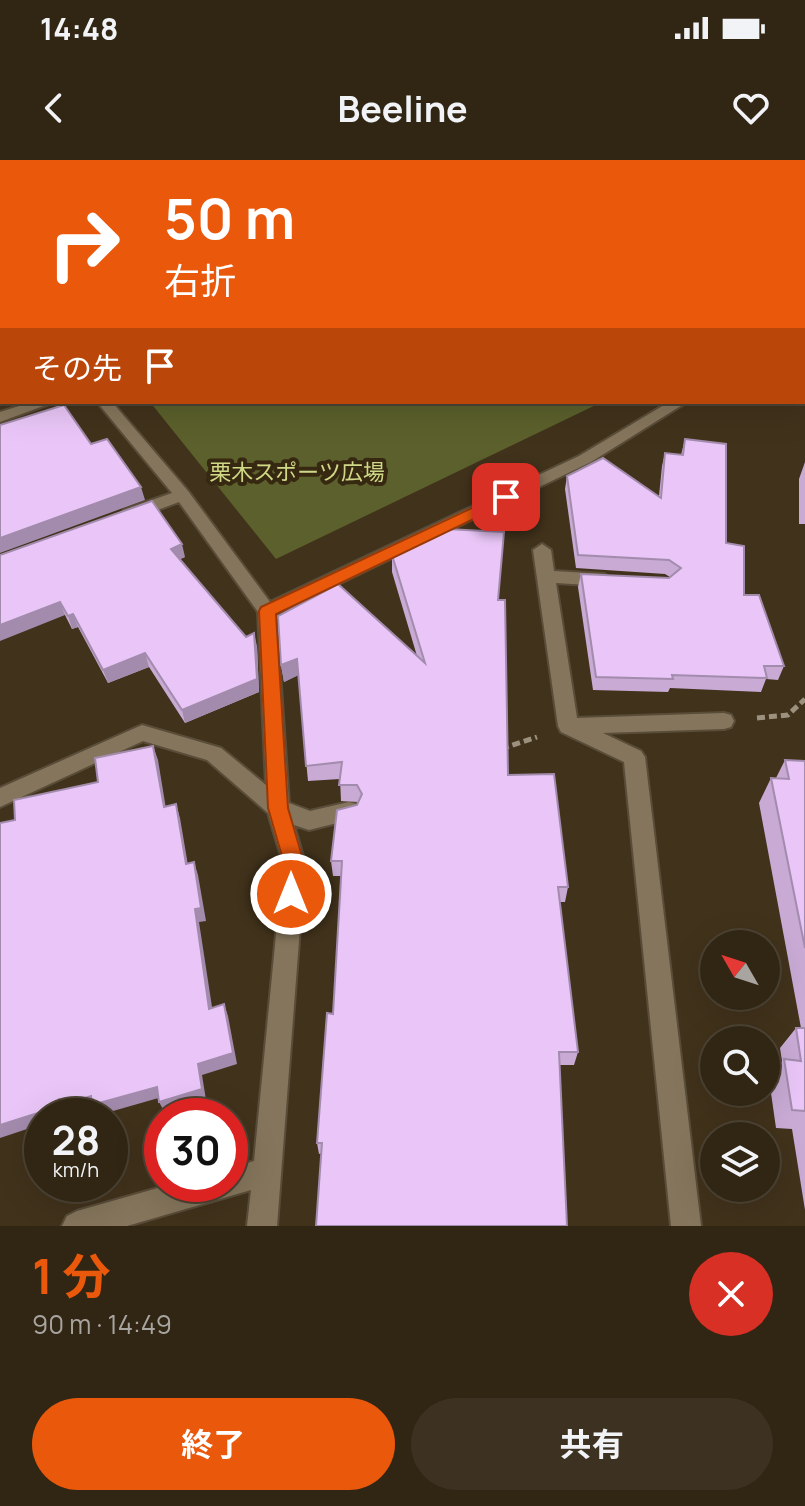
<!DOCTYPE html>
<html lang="ja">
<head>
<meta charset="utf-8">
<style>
	:root { --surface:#312614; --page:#3d3222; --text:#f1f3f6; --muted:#a8a5a0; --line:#4c4334; --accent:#ea580c }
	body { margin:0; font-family:Manrope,"Noto Sans JP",sans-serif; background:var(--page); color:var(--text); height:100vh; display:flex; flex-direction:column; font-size:30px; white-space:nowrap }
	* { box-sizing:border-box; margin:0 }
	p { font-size:26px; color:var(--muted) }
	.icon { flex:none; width:44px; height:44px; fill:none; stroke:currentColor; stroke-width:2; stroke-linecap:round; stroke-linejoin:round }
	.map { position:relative; height:1066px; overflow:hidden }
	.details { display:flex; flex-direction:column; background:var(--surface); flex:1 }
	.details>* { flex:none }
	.hud { position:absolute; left:0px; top:0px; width:806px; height:244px; box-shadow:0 8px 32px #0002,0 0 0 2px var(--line); background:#ea580c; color:#fff; overflow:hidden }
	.needle { width:52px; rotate:309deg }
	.buttons { position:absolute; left:700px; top:770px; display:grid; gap:16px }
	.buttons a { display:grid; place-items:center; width:80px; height:80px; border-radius:50%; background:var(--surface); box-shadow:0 8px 32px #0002,0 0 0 2px var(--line); font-size:40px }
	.speed { position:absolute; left:24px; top:938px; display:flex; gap:16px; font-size:40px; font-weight:700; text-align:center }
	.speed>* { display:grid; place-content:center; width:104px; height:104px; border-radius:50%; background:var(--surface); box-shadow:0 8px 32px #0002,0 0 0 2px var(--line); line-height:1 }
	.speed small { font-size:20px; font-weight:400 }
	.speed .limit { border:12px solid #d22; background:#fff; color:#111 }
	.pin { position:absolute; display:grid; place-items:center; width:68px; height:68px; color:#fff; margin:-34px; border-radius:16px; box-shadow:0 4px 12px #0006 }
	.me { position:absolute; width:88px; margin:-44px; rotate:0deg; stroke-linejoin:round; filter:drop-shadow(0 0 6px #0008) }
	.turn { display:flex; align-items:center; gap:28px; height:168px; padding:0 32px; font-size:36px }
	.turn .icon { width:104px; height:104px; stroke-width:2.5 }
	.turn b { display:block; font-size:56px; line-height:68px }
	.then { display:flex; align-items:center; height:76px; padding:0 32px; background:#0003; gap:16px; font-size:30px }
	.round { display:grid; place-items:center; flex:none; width:84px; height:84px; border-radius:42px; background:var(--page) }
	.headline { display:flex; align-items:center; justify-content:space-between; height:136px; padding:0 32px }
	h1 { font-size:48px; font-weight:700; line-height:60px; color:var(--accent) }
	.primary-button { display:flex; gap:16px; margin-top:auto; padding:16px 32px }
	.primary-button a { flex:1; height:92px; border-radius:48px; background:var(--accent); color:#fff; font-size:32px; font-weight:700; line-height:92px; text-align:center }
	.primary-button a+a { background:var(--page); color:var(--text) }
	.status { display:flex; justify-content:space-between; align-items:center; height:56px; padding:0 40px; background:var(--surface); direction:ltr }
	.status svg { height:22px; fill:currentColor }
	header { display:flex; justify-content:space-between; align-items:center; height:104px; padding:0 32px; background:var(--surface); font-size:36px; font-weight:700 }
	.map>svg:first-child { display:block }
</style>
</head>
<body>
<div class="status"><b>14:48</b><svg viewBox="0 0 49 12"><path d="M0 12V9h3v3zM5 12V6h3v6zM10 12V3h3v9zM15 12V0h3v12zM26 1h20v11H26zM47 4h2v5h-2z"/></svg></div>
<header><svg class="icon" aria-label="back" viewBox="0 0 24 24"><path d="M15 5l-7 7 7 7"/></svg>Beeline<svg class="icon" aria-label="heart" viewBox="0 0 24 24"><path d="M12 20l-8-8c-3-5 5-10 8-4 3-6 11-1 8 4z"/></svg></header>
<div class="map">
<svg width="805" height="1066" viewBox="0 0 805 1066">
	<rect width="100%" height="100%" fill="#41321b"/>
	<!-- green -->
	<path fill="#5b602c" d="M150,242H602L276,399Z"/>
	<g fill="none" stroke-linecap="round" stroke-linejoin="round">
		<defs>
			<path id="minor" d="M395,0H407L408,2H396Z
				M0,108L2,109V118L0,117Z
				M805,164V173H804V164Z
				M32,242H54L0,262V252Z
				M97,242H112L188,331L270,442L579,296L669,242H687L591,302L276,454L289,643L310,651L349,642L357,644L360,651L357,658L309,670L294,665L305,703L277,1066H247L251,1030L127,1066H62L67,1056L77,1051L172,1024H230V1008L254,1001L283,703L268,653L207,600L143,581L0,647V628L142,565L221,588L266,625L258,452L179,342L136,358H124L122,354L124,350L172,333Z
				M542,384L551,390L554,411L604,414L613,420L604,426L556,423L577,558L724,553L731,555L734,561L731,567L724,569L603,573L641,591L645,597L701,1066H671L624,602L561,572L558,566L533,390Z"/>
		</defs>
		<!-- minor casing -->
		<use href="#minor" stroke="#594d39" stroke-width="4"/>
		<!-- path -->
		<path stroke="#9c907e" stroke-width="5" stroke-dasharray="8 4" stroke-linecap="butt" d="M757,558L788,555L805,539
			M501,589L537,577"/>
		<!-- minor -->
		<use href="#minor" fill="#85755c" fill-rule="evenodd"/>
	</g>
	<!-- wall -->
	<path fill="#c8aad4" d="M415,0H754L753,2H420Z
		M685,279L726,383L744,435L784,506L778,520L766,519L761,532L670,528L668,532L593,530L578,427L581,414L669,418L670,417L665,414L576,408L565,329L567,316L659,336L662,306L665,293L681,295Z
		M805,302V364H799V319Z
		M0,395L185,397L180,399L246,477L257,486L259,532L185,563L149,507L108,523L78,467L72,469L65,455Z
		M392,395L498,440L508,615L568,727L565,742H559L578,892L574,905H559L319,994L317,983L333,854L341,716H333L331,701L358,642L341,641L340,619L308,621L298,515L284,522L281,505L417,496L392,412Z
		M785,600L805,601V1050L792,969L776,968L769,919L782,901L780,888L796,868H801L759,643L771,618H776Z"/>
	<!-- shaded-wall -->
	<path fill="#a38bad" d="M348,0H393L387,2H339Z
		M141,327L145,340L0,393V378Z
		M182,384L185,397L174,402L171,389Z
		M60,442L65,455L0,481V465Z
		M73,454L78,467L72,469L68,456Z
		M254,473L257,486L259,532L185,563L182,550Z
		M145,493L149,507L108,523L103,510Z
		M297,499L299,515L284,522L281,505Z
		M153,586L158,600L168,661L164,647Z
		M176,644L180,658L190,717L186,704Z
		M194,702L198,715L206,761L199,762L214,860L209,849L195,749Z
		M224,844L228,856L237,904L202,915L206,940L165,953L159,942L198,904Z
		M157,927L162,937L99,955L94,948L69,956H42V964L0,978V965L91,936Z"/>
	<!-- building -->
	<path fill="#e9c6f7" stroke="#a38bad" stroke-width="2" d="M0,0H348L339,2H2V42L0,40Z
		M446,0H751V2H451Z
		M64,245L91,284L107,279L141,327L0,378V265Z
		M685,279L726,284V383L744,386V435H759L784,506H764L767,518L672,515L673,519L596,517L581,414L669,418L681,408L669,400L578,395L567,316L603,298L661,338L665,293L683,295Z
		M152,341L182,384L171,389L246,477L254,473L257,519L182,550L145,493L103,510L73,454L68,456L60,442L0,465V395Z
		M446,369L504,372L498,440H505L508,615L554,614L568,727H558L578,892H559L567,1066H316L322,983H317L327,853L333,854L342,701H331L337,650L357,645L362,634L357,625H339L342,602L306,606L297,499L281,505L278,456L338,424L425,503L392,395Z
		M153,586L164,647L176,644L186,704L194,702L201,748L195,749L209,849L224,844L233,893L198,904L202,929L159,942L157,927L92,945L91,936L0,965V663L15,660L14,640L98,622L95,598Z
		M785,600L805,601V788L771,618L789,619Z
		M796,868H805V951L792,950L784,899L801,901Z"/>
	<!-- route -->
	<path fill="#ea580c" stroke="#983908" stroke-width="2" d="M506,332L511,334V341L276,454L288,648L304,703L299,741L291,744L284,741L280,734L284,703L268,648L259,451L261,447Z"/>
	<g text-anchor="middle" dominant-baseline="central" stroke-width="8" stroke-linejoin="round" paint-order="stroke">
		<!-- park labels -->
		<g font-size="22" fill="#cfd886" stroke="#362811">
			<text x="297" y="312">栗木スポーツ広場</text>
		</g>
	</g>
</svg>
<div class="buttons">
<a><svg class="needle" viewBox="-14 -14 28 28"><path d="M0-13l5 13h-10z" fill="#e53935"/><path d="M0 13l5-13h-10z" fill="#a8a5a0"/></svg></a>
<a><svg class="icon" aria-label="search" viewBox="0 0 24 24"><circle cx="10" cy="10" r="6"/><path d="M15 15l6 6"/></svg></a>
<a><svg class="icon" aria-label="layers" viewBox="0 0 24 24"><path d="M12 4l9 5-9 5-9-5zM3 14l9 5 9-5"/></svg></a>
</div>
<div class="speed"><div>28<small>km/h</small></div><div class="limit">30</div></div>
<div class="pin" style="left:506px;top:337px;background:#d93025"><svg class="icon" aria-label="arrive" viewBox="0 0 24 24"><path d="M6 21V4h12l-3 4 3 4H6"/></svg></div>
<svg class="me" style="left:291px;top:734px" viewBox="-20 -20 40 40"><circle r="17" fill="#ea580c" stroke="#fff" stroke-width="3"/><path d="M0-11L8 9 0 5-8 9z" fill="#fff"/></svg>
<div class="hud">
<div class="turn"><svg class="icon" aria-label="right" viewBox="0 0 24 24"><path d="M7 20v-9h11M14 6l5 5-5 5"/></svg><div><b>50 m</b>右折</div></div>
<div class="then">その先<svg class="icon" aria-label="arrive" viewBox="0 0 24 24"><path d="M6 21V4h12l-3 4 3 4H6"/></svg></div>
</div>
</div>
<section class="details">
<div class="headline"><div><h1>1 分</h1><p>90 m · 14:49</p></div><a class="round" style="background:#d93025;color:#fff"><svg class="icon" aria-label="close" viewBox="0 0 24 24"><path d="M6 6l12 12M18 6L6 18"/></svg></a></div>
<div class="primary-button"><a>終了</a><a>共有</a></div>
</section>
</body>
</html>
